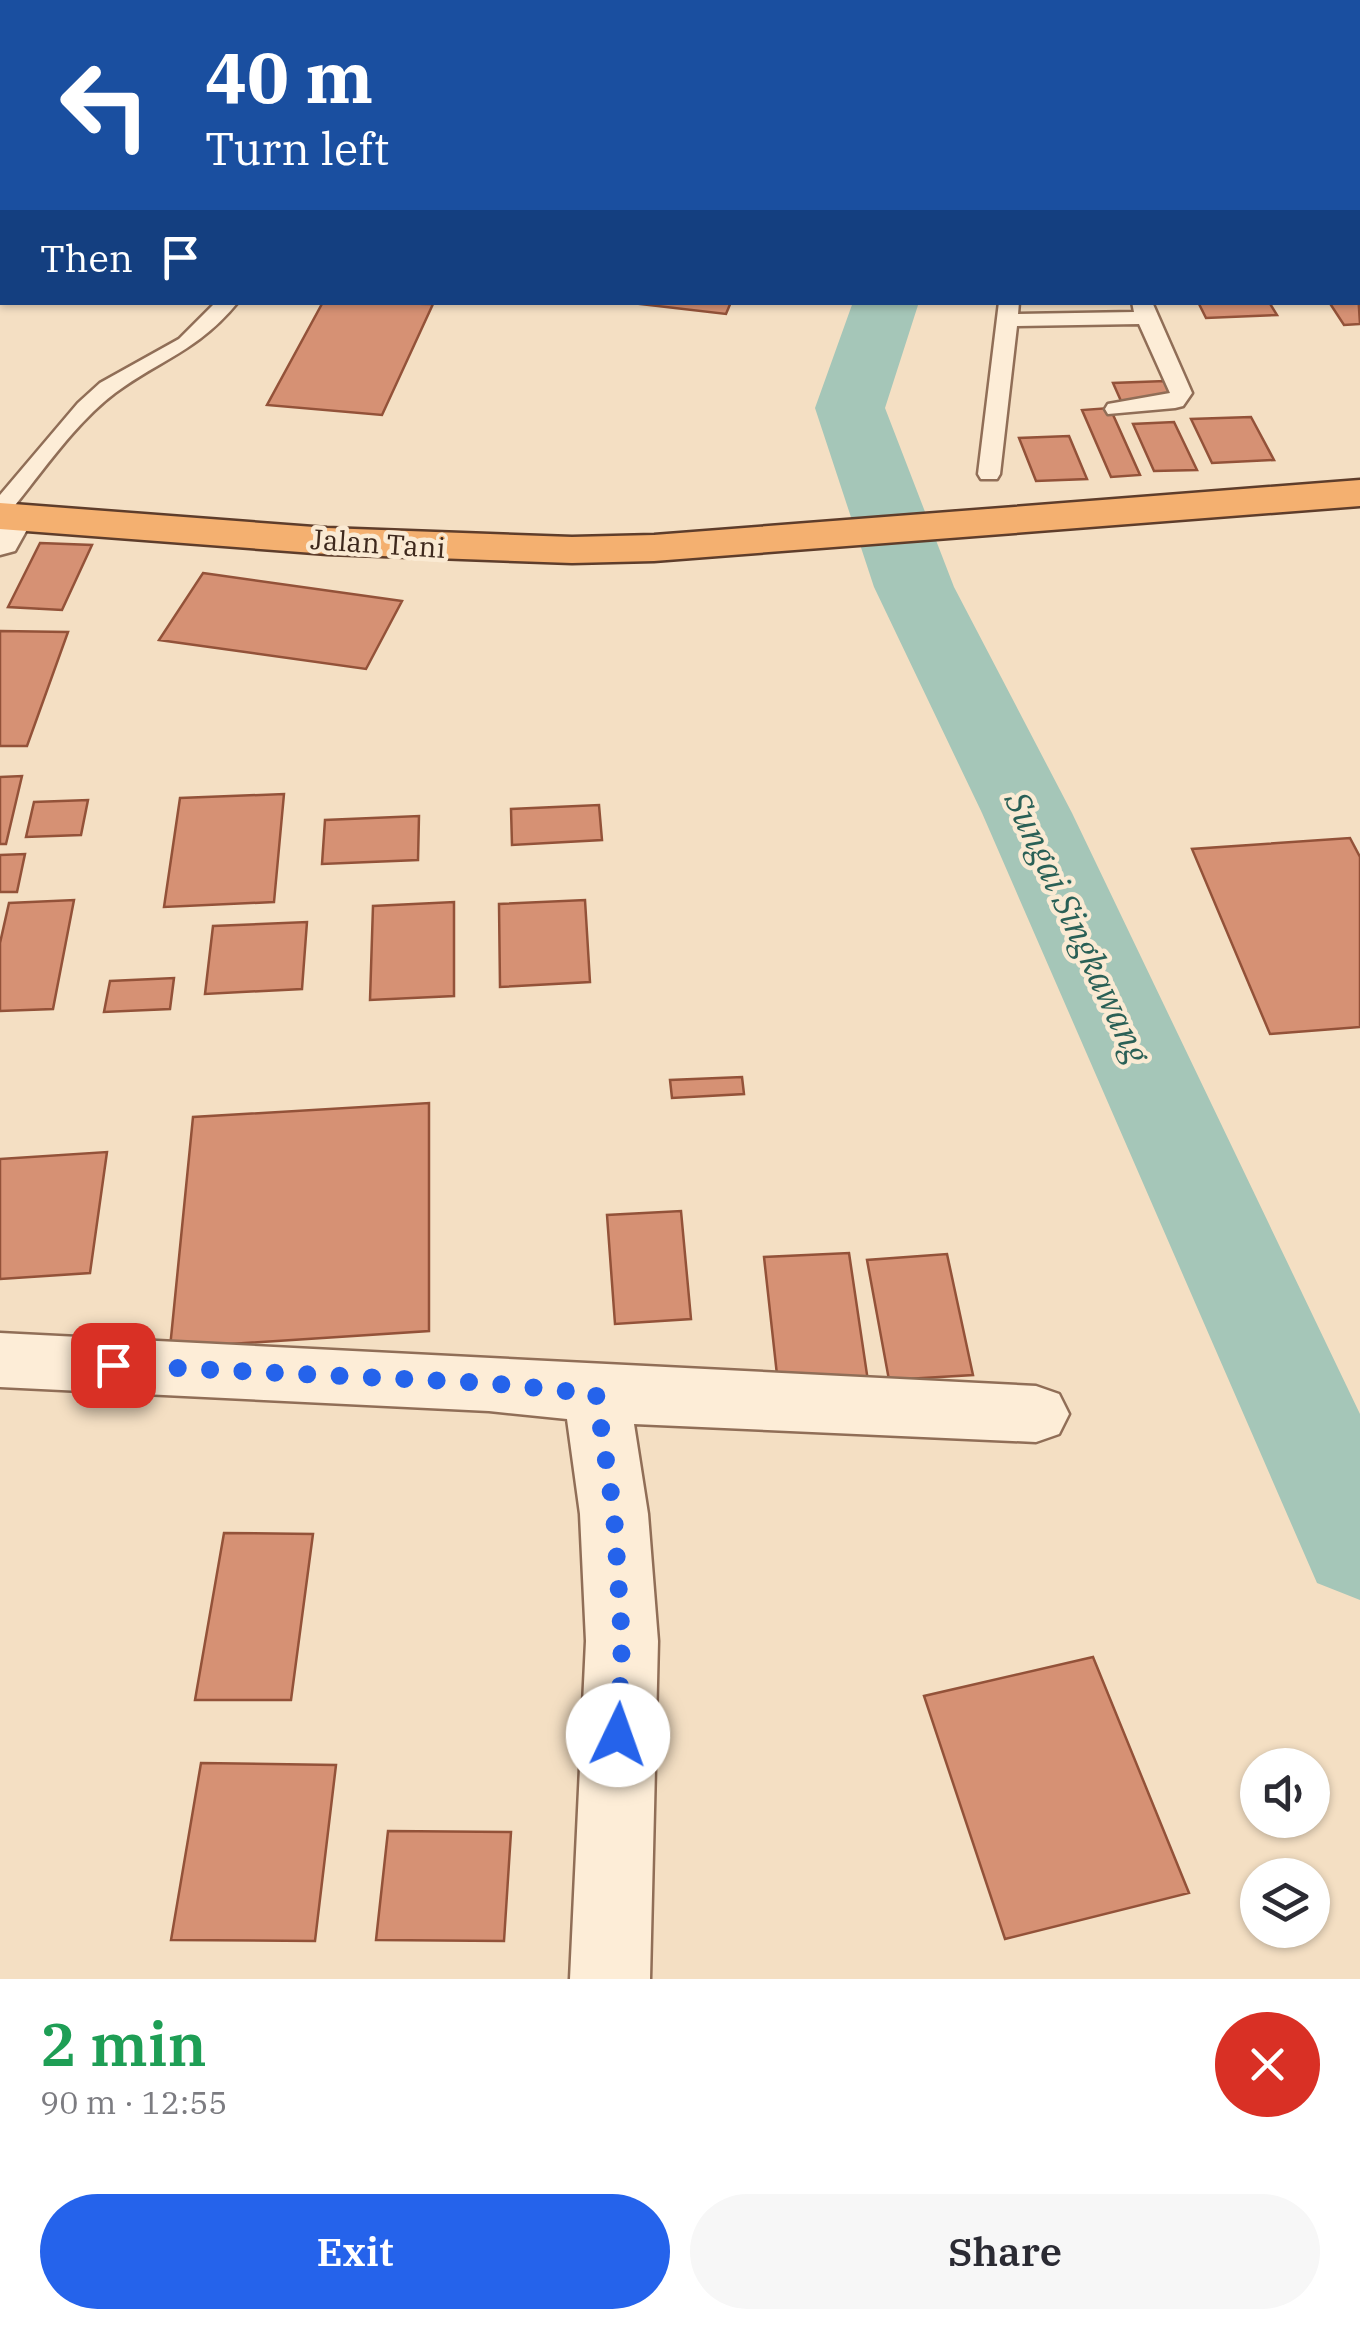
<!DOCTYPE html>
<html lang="en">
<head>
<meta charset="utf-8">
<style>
	:root { --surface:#fff; --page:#f7f7f7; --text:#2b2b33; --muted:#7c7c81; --accent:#2563eb }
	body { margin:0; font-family:"IBM Plex Serif",serif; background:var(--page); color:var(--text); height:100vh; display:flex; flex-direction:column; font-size:38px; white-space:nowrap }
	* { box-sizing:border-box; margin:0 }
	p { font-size:32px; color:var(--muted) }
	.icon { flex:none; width:55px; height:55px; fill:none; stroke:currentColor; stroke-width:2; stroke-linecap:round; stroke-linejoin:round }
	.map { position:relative; height:1979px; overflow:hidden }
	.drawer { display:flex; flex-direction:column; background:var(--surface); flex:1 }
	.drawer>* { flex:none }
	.top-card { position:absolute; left:0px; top:0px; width:1360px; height:305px; box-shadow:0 2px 8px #0004; background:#1a4fa0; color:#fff; overflow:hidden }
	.controls { position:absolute; left:1240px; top:1748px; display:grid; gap:20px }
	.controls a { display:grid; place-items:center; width:90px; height:90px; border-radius:50%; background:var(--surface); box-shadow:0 2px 8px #0004; font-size:50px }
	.pin { position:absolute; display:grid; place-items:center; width:85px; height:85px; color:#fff; margin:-42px; border-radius:20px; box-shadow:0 5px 15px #0006 }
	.me { position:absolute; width:110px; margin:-55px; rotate:3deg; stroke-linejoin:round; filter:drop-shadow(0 0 8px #0008) }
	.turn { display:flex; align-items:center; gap:35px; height:210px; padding:0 40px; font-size:45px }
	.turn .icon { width:130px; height:130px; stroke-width:2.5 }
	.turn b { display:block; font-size:70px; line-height:85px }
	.then { display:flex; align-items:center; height:95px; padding:0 40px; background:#0003; gap:20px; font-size:38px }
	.round { display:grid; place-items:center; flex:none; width:105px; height:105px; border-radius:52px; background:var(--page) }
	.summary { display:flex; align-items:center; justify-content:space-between; height:170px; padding:0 40px }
	h1 { font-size:60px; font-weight:600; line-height:75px; color:#1e9e55 }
	.primary-button { display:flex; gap:20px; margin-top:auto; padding:20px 40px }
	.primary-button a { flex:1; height:115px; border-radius:60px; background:var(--accent); color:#fff; font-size:40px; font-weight:600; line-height:115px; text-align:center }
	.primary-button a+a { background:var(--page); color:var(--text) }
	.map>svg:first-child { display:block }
</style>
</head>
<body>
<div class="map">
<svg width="1360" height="1979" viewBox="0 0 1360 1979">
	<rect width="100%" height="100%" fill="#f4dfc3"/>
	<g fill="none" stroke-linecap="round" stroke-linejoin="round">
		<!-- river -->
		<path fill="#a5c6b8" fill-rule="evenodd" d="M967,0H1019V2H967Z
			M853,302H919L885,408L954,587L1072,813L1360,1414V1600L1317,1583L982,813L874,587L815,408Z"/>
	</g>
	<!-- building -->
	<path fill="#d69174" stroke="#935239" stroke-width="2.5" d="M1358,292L1360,324L1344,325L1329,302H1358Z
		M323,302L433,304L382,415L267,405Z
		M623,302H731L726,314Z
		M1198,302H1269L1277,315L1206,318Z
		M1165,381L1174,399L1121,401L1113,383Z
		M1110,408L1140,475L1111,477L1082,410Z
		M1251,417L1274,460L1212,463L1191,419Z
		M1174,422L1197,470L1154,471L1133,424Z
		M1069,436L1087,479L1036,481L1019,438Z
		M40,543L92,545L62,610L8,607Z
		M203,573L402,601L366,669L159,640Z
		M0,631L68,632L27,746H0Z
		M22,776L6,844H0V777Z
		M284,794L274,902L164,907L180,798Z
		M88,800L81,835L26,837L34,802Z
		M599,805L602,840L512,845L511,809Z
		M419,816L418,860L322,864L325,820Z
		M1350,838L1360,857V1027L1270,1034L1192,849Z
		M25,854L17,892H0V855Z
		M74,900L53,1009L0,1011V943L9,903Z
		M585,900L590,982L500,987L499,904Z
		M454,902V996L370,1000L373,906Z
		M307,922L302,989L205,994L213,926Z
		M174,978L170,1009L104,1012L110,981Z
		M742,1077L744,1094L672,1098L670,1080Z
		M429,1103V1331L170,1348L193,1117Z
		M107,1152L90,1273L0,1279V1159Z
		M681,1211L691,1319L615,1324L607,1215Z
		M849,1253L869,1388L779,1393L764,1257Z
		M947,1254L973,1375L889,1380L867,1260Z
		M224,1533L313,1534L291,1700H195Z
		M1093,1657L1189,1893L1005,1939L924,1696Z
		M201,1763L336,1765L315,1941L171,1940Z
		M388,1831L511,1832L504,1941L376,1940Z"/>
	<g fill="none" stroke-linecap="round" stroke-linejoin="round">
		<defs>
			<path id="service" d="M1358,258L1360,259V273L1358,272Z
				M216,302H238C198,351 161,359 115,393C74,424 41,474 8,514L0,516V495L78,403L100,383L179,339Z
				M999,302H1019L1018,314L1134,312L1132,302H1152L1192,393L1183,406L1175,408L1108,414L1105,409L1108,404L1170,393L1139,324L1017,326L1000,474L997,479H981L978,474Z"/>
			<path id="minor" d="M48,0H101L103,2H50Z
				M1303,0H1333L1335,2H1305Z
				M1358,42H1360V64H1358Z
				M13,504L28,508L34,517L15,551L0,555V507Z
				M0,1333L1036,1386L1059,1394L1069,1414L1059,1434L1036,1442L634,1424L648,1514L658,1641L650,1979H570L586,1641L580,1514L567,1419L489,1411L0,1387Z"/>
			<path id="trunk" d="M1360,480V506L654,561L572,563L327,554L0,529V503L327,528L572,537L654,535Z"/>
		</defs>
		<!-- service casing -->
		<use href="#service" stroke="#906e57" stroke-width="5"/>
		<!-- minor casing -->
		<use href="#minor" stroke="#906e57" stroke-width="5"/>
		<!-- trunk casing -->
		<use href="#trunk" stroke="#5e3d2b" stroke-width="5"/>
		<!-- service -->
		<use href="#service" fill="#fdedd7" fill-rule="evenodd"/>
		<!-- minor -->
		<use href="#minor" fill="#fdedd7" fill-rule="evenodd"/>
		<!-- trunk -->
		<use href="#trunk" fill="#f4b070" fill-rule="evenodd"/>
	</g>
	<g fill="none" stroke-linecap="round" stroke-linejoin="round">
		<!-- route -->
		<path stroke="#2563eb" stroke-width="18" stroke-dasharray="0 32.4" d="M113,1365L489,1383L596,1394L614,1514L622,1641L618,1735"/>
	</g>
	<g text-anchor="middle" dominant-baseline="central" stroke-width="9" stroke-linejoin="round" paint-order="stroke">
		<!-- far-street labels -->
		<g font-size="28" fill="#3e291d" stroke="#faead3">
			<text transform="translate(378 543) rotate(4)">Jalan Tani</text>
		</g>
		<!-- water labels -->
		<g font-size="35" font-style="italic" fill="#2a6056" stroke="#faead3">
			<text transform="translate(1078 927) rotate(65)">Sungai Singkawang</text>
		</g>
	</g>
</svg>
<div class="controls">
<a><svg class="icon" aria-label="sound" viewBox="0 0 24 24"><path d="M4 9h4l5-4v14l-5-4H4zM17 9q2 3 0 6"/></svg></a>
<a><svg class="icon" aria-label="layers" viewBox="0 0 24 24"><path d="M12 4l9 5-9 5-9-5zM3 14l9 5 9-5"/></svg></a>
</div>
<div class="pin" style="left:113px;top:1365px;background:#d93025"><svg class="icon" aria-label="arrive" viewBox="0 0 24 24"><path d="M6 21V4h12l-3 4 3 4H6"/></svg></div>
<svg class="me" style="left:618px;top:1735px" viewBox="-20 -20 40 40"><circle r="19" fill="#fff"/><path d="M0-13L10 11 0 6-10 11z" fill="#2563eb"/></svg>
<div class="top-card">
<div class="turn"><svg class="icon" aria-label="left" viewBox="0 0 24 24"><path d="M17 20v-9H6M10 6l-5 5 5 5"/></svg><div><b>40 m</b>Turn left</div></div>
<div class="then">Then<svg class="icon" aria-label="arrive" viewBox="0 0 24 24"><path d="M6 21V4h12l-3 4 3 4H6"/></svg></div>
</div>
</div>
<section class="drawer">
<div class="summary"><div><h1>2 min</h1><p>90 m · 12:55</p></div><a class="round" style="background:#d93025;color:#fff"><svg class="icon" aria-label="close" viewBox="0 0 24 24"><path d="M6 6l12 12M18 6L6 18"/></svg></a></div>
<div class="primary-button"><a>Exit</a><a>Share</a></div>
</section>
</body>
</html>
